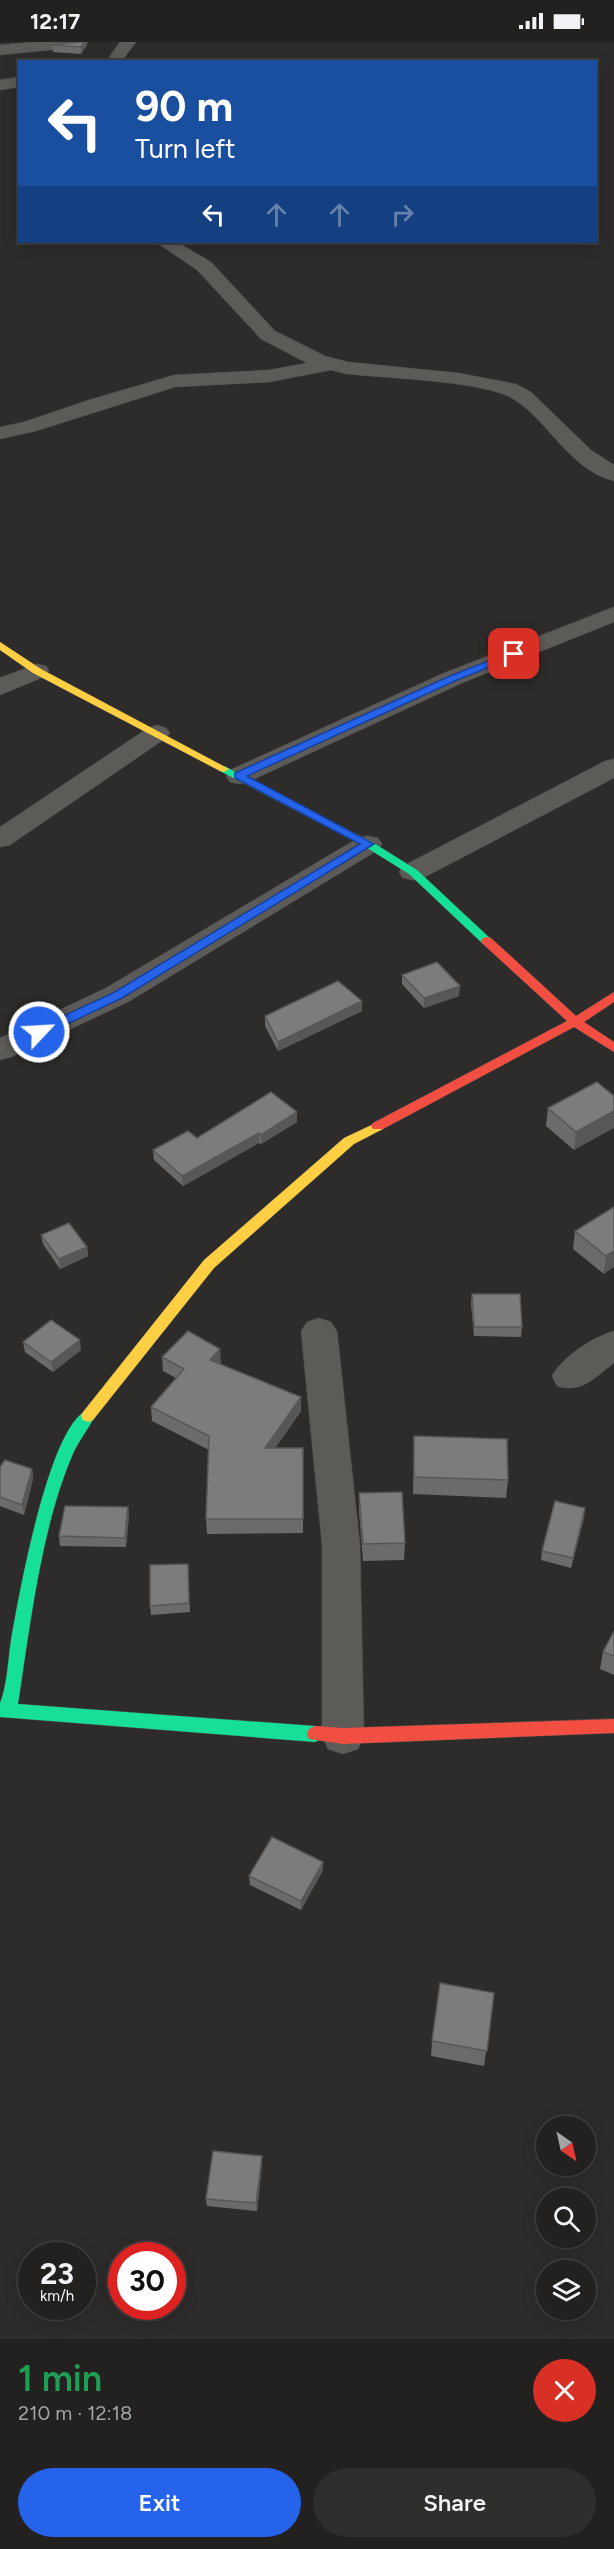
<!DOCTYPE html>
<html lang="en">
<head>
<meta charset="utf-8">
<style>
	:root { --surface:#222120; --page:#2e2e2d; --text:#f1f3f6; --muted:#a2a3a5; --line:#3f3e3e; --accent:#2563eb }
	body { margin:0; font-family:Figtree,sans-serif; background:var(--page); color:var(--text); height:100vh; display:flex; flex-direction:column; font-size:22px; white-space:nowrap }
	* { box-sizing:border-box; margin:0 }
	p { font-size:20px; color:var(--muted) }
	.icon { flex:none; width:33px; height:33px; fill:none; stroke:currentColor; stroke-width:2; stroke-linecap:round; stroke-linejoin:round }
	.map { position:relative; height:2297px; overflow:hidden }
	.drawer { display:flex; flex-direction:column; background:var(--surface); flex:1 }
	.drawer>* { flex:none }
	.banner { position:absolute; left:18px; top:18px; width:579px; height:183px; border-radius:0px; box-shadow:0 3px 15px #0003,0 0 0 2px var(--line); background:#1a4fa0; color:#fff; overflow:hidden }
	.needle { width:39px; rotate:146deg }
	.buttons { position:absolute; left:536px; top:2074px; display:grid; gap:12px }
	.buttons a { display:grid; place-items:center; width:60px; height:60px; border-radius:50%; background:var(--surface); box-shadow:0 3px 15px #0003,0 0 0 2px var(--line); font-size:30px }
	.speed { position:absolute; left:18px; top:2200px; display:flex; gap:12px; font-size:30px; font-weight:700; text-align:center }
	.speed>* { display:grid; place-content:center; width:78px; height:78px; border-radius:50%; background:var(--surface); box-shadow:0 3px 15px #0003,0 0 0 2px var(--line); line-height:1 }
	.speed small { font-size:15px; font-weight:400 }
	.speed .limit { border:9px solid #d22; background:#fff; color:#111 }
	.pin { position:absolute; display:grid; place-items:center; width:51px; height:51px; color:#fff; margin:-26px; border-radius:12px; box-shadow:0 3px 9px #0006 }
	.me { position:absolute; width:66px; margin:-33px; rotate:65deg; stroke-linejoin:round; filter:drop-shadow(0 0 4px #0008) }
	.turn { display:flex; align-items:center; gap:21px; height:126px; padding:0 18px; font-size:27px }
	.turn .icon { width:78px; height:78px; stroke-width:2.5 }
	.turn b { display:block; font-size:42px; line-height:51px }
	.lanes { display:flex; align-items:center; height:57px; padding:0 18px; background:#0003; justify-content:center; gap:30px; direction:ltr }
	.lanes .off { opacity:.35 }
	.round { display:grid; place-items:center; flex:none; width:63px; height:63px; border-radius:32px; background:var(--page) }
	.headline { display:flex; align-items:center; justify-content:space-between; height:102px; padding:0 18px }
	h1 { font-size:36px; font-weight:600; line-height:45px; color:#1e9e55 }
	.action { display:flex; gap:12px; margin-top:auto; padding:12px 18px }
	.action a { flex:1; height:69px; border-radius:36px; background:var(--accent); color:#fff; font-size:24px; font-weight:600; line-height:69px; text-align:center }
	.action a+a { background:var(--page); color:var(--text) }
	.status { display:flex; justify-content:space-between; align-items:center; height:42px; padding:0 30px; background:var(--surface); direction:ltr }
	.status svg { height:16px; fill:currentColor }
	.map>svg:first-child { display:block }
</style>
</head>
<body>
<div class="status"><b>12:17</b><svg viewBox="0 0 49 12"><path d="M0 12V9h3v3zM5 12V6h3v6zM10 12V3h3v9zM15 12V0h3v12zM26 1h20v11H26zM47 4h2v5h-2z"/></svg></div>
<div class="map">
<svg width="614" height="2297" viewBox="0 0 614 2297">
	<rect width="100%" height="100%" fill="#2d2c2b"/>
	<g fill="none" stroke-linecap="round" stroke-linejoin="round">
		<defs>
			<path id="street" d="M34,0H88L80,5L0,13V3Z
				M120,0H136L121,20H106Z
				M20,35V45L0,48V38Z
				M156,200H177L211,220L275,289L325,314L348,320L458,331L516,342L531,350L591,408L614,423V439C570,428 549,380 515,358C488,339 384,336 347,332L331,328L269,340L175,345L36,389L0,397V385L24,380L89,358L174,333L269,328L307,321L261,297L197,228Z
				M614,565V580L462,641L248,740L239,742L230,740L226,734L230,728L444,631Z
				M37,622L46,624L49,629L46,634L0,653V636Z
				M157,683L166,686L170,691L166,696L10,803L0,805V785L148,686Z
				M614,717V736L423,836L413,838L403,836L399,830L403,824L605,719Z
				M368,794L378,796L382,802L378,808L128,960L11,1015L0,1018V996L106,946L358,796Z
				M319,1276L331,1280L337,1289L360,1503L364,1694L358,1707L343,1712L328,1707L322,1694V1503L301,1289L307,1280Z
				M614,1289V1321C595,1335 582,1352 557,1344L552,1334C563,1314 593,1295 614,1289Z"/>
			<path id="fast" d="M224,724L372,800L417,828L493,899L491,902H483L409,832L364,804L220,729V725Z
				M88,1368L93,1370L95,1374C88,1388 78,1399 72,1414C41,1487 30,1584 18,1662L315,1684L321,1687L323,1692L321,1697L315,1700L0,1675V1661C7,1644 8,1618 11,1598C18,1558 49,1381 88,1368Z"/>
			<path id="slow" d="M0,600L41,627L229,727L224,730L220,729L33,631L0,608Z
				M378,1080L383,1081L385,1084L383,1087L354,1102L214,1226L93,1378L88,1380L83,1378L81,1374L83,1370L204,1218L344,1096Z"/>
			<path id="jam" d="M487,895L491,896L576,974L614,950V960L584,980L614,1000V1010L574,985L383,1087H373L371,1084L373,1081L567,979L483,902L481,899L483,896Z
				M614,1677V1691L343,1702L309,1697L307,1692L309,1687L315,1684L343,1686Z"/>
		</defs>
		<!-- street casing -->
		<use href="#street" stroke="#494847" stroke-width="1"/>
		<!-- fast casing -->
		<use href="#fast" stroke="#494847" stroke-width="1"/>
		<!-- slow casing -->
		<use href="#slow" stroke="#494847" stroke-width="1"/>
		<!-- jam casing -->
		<use href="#jam" stroke="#494847" stroke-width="1"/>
		<!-- street -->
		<use href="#street" fill="#5d5b58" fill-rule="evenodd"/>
		<!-- fast -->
		<use href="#fast" fill="#16e098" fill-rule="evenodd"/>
		<!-- slow -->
		<use href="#slow" fill="#ffcf43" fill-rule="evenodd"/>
		<!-- jam -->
		<use href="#jam" fill="#f24e42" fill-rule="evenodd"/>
	</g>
	<!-- wall -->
	<path fill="#6c6b6c" d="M52,3H87L81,12L53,10Z
		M402,933L459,954L424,966L402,942Z
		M362,969L278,1009L265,984V974Z
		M614,1054L574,1108L546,1084L548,1066Z
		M297,1080L261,1102L259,1101L183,1144L154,1118L153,1108L197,1096Z
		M614,1165L604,1232L573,1207L575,1189Z
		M41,1193L87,1205L88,1214L60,1227L43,1202Z
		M472,1252L522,1285L521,1295L474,1294L471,1262Z
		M23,1300L81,1308L53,1330L25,1310Z
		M220,1307V1322L301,1355V1369L275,1406H303V1491L207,1492L206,1477L209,1408L152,1379L151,1365L176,1336L163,1329L162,1315Z
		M414,1394L508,1438L506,1456L413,1452Z
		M0,1425L32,1427L33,1437L24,1473L0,1464Z
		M359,1451L405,1501L404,1518L363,1519L359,1469Z
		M129,1474L126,1505L60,1504L59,1494Z
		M584,1476L571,1526L541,1518L542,1509Z
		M188,1522L190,1570L151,1573L150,1564Z
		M614,1589V1633L600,1627L603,1610Z
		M323,1820V1828L301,1868L250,1843L249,1834Z
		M494,1951L484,2024L431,2014L432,1999Z
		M262,2114V2122L257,2169L207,2164L206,2157Z"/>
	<!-- shaded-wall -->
	<path fill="#585758" d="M84,0H87V3L81,12V5Z
		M460,944L459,954L424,966V956Z
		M362,959V969L278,1009V1000Z
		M614,1069V1086L574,1108L576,1090Z
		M297,1070V1080L261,1102V1093Z
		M259,1091V1101L183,1144L182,1134Z
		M87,1205L88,1214L60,1227L59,1217Z
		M614,1209V1225L604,1232L606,1214Z
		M80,1298L81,1308L53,1330L51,1320Z
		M220,1307L221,1321L211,1332L210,1318Z
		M301,1355V1369L265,1421V1406Z
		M32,1427L33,1437L24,1473L22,1463Z
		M128,1465L129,1474L126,1505L125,1496Z
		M585,1466L584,1476L571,1526L573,1516Z
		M323,1820V1828L301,1868V1859Z
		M262,2114V2122L257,2169L256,2161Z"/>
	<!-- building -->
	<path fill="#7d7c7d" stroke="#585758" stroke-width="1.5" d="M80,0H84L81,5L52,3Z
		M437,920L460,944L424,956L402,933Z
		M338,939L362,959L278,1000L265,974Z
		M597,1040L614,1054V1069L576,1090L548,1066Z
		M271,1050L297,1070L261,1093L259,1091L182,1134L153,1108L188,1089L197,1096Z
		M614,1165V1209L606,1214L575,1189Z
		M69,1181L87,1205L59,1217L41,1193Z
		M472,1252H520L522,1285H474Z
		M51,1278L80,1298L51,1320L23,1300Z
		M188,1289L220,1307L210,1318L301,1355L265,1406H303V1477H206L209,1394L151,1365L184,1327L162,1315Z
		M414,1394L507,1397L508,1438L414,1435Z
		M5,1418L32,1427L22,1463L0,1455V1425Z
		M402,1450L405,1501L363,1502L359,1451Z
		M555,1459L585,1466L573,1516L542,1509Z
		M65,1464L128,1465L125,1496L59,1494Z
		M188,1522L189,1561L150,1564V1523Z
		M614,1589V1614L603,1610Z
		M272,1795L323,1820L301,1859L249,1834Z
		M440,1941L494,1951L487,2009L432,1999Z
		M213,2109L262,2114L256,2161L206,2157Z"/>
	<!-- route -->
	<path fill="#2563eb" stroke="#184099" stroke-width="1.5" d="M514,609L519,612L517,614L457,638L247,734L374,802L122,956L44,993H35L33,990L35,987L113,951L360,802L235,736V731L450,634Z"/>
</svg>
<div class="buttons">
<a><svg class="needle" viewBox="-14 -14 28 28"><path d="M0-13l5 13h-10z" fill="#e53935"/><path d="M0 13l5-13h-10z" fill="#a2a3a5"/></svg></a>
<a><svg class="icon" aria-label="search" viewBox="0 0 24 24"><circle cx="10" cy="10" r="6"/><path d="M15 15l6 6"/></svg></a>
<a><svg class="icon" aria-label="layers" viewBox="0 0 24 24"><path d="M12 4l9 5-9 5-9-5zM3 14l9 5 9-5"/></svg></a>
</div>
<div class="speed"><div>23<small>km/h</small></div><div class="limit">30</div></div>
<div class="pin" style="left:514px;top:612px;background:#d93025"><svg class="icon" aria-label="arrive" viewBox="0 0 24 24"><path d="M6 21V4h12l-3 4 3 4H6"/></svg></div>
<svg class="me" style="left:39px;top:990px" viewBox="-20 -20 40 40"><circle r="17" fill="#2563eb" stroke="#fff" stroke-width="3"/><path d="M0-11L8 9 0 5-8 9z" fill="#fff"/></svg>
<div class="banner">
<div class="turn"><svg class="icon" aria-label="left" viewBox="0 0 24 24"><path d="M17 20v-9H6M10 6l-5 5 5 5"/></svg><div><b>90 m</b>Turn left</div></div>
<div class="lanes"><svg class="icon" aria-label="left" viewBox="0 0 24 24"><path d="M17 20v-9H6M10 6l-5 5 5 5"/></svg><svg class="icon off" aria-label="ahead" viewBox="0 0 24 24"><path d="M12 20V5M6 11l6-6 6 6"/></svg><svg class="icon off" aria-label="ahead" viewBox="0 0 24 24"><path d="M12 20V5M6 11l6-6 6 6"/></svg><svg class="icon off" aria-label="right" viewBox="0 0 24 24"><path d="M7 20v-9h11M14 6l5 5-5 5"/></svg></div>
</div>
</div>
<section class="drawer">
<div class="headline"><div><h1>1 min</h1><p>210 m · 12:18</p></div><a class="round" style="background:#d93025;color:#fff"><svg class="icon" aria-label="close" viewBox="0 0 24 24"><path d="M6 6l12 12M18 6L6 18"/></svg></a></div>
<div class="action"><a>Exit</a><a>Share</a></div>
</section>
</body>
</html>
